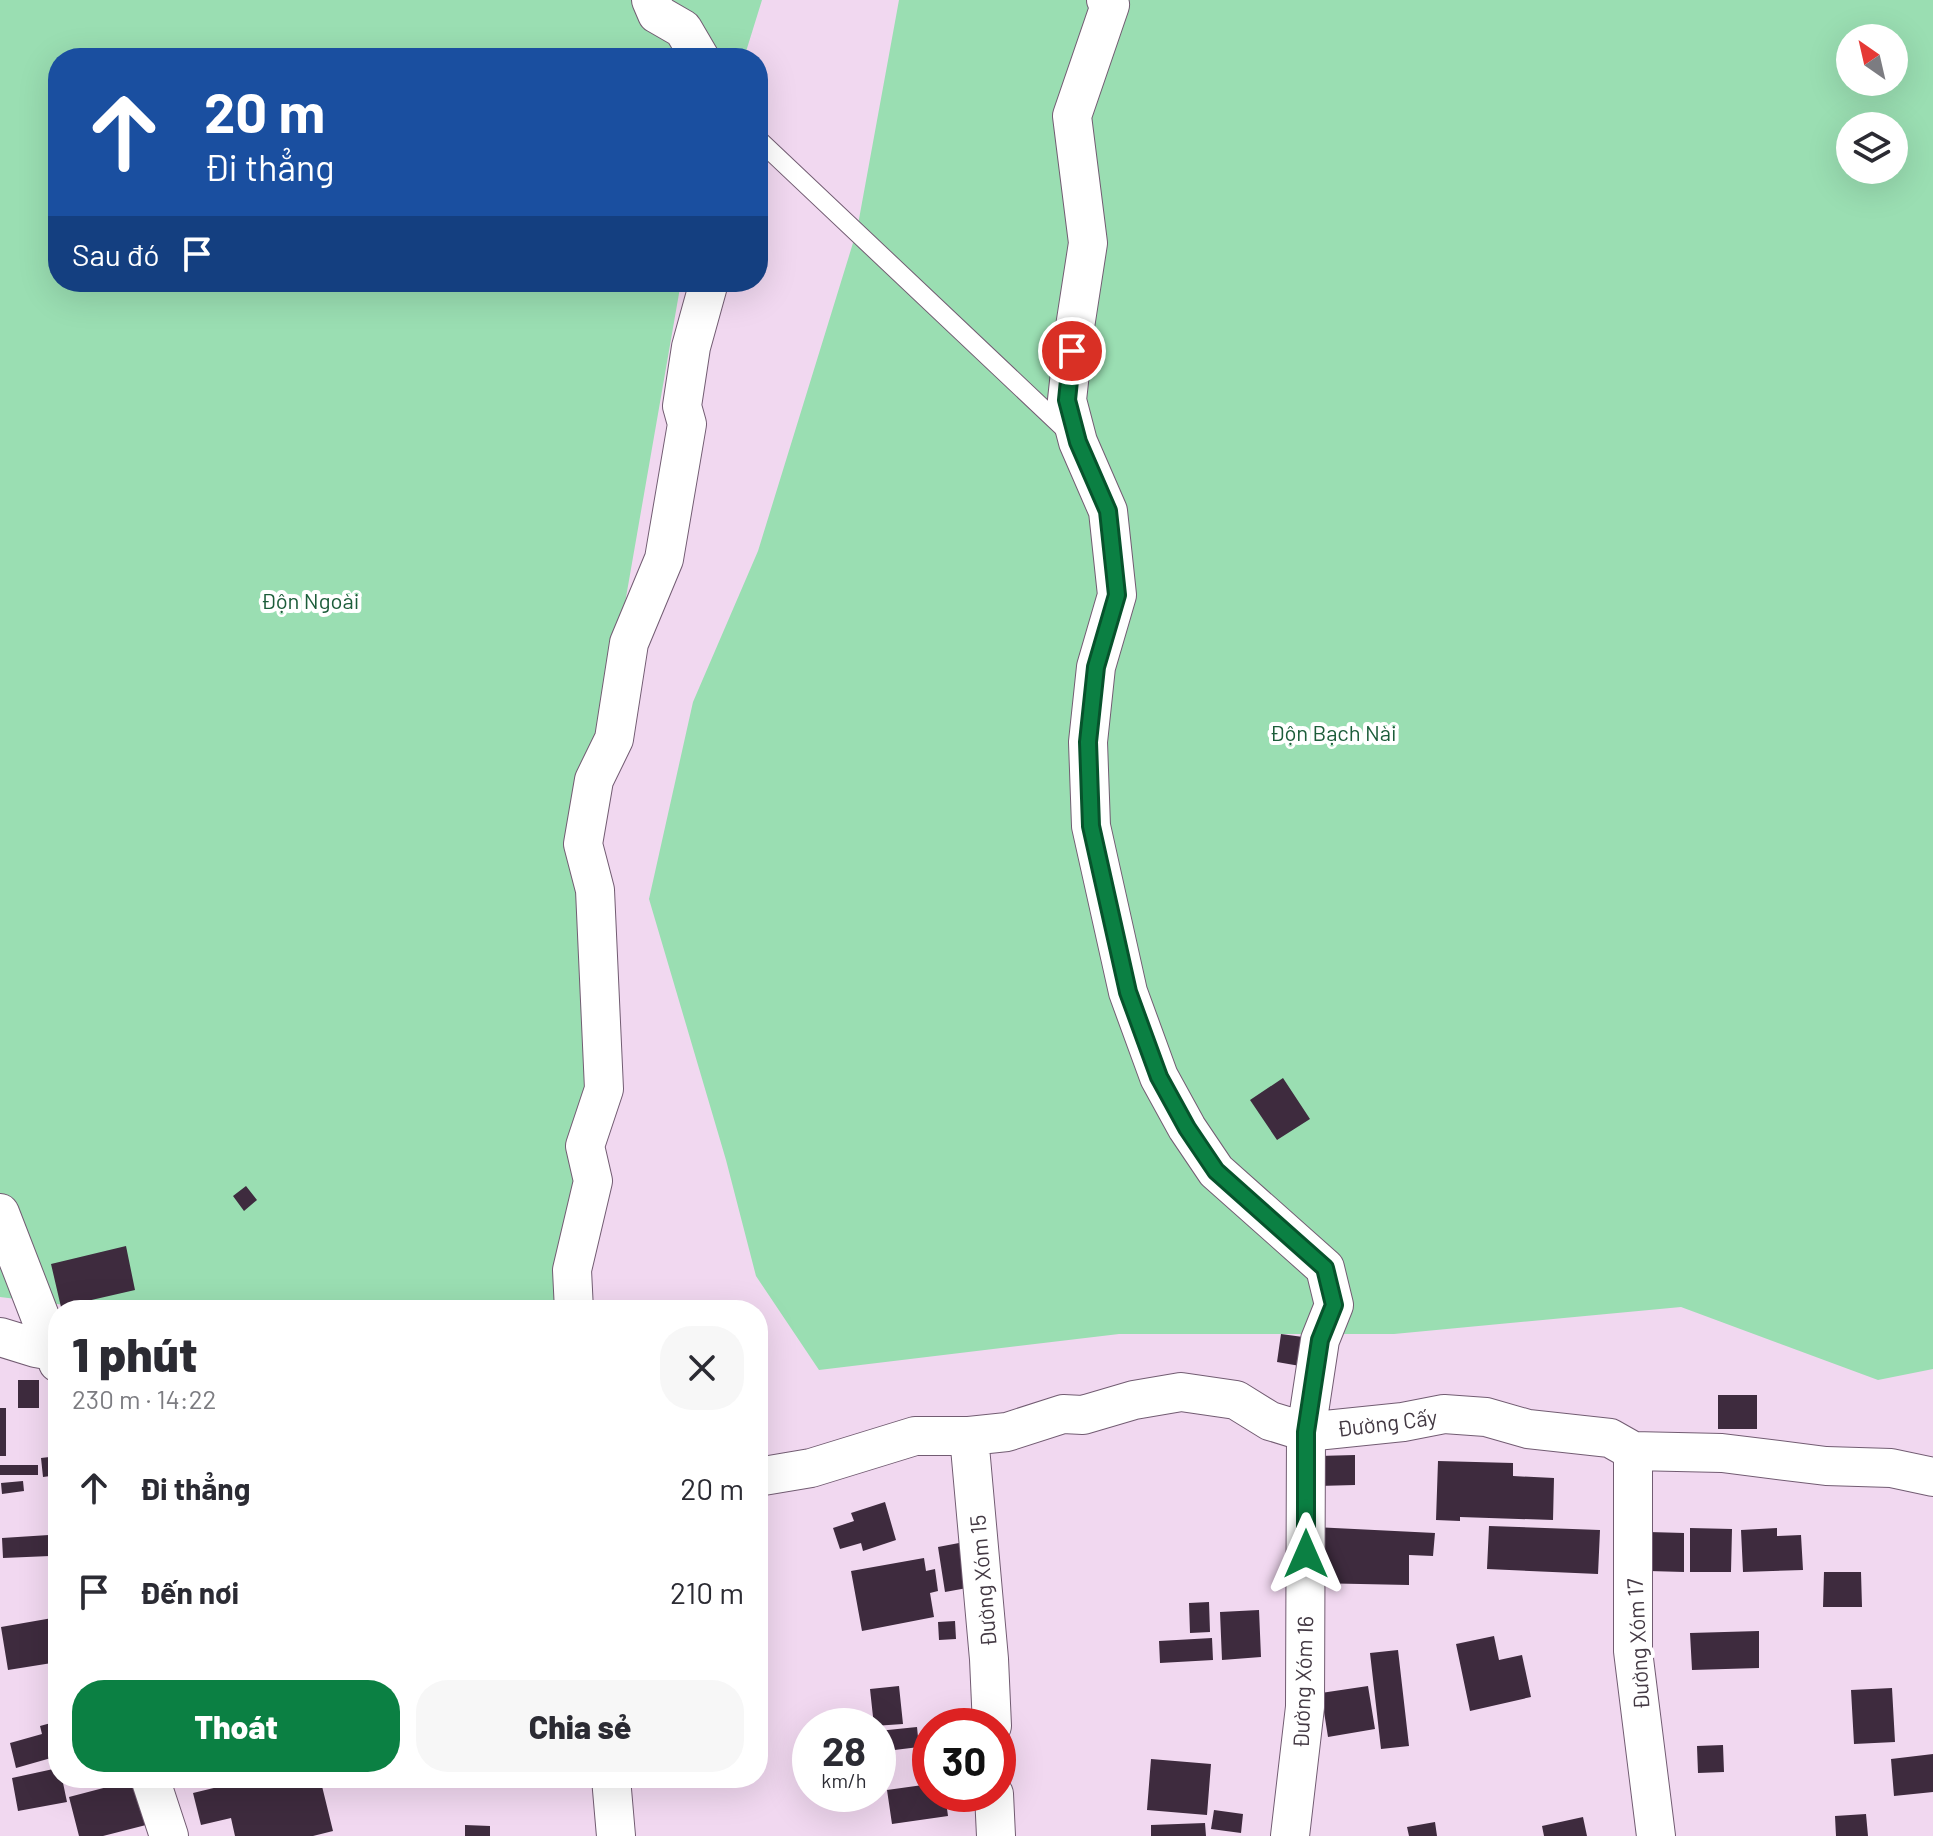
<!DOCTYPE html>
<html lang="vi">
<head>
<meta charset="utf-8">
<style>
	:root { --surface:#fff; --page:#f7f7f7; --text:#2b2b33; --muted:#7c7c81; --accent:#0b8043 }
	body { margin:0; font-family:Barlow,sans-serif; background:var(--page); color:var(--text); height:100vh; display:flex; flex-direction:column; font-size:30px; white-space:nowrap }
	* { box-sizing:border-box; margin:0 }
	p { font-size:26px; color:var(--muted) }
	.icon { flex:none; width:44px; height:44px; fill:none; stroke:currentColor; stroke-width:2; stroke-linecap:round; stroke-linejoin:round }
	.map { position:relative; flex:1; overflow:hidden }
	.drawer { position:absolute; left:48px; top:1300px; width:720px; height:488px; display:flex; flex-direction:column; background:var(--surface); border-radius:32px; box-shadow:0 8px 32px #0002 }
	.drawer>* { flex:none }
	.hud { position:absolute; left:48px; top:48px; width:720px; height:244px; border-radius:32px; box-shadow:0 8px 32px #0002; background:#1a4fa0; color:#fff; overflow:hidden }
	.needle { width:52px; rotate:326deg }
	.buttons { position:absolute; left:1836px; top:24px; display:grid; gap:16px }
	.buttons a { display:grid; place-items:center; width:72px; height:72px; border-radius:50%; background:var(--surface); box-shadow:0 8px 32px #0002; font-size:40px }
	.speed { position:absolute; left:792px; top:1708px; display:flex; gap:16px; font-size:40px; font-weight:700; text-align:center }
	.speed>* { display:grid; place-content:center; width:104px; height:104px; border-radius:50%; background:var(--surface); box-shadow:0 8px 32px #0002; line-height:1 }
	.speed small { font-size:20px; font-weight:400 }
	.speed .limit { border:12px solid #d22; background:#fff; color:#111 }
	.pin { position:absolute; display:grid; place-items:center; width:68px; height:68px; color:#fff; margin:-34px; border:4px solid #fff; border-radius:50%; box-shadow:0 2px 8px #0007 }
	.me { position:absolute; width:88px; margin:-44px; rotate:0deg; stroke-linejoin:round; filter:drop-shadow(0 0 6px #0008) }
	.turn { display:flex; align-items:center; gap:28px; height:168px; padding:0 24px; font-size:36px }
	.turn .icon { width:104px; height:104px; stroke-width:2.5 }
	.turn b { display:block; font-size:56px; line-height:68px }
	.then { display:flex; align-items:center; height:76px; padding:0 24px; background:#0003; gap:16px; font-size:30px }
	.round { display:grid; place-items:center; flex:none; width:84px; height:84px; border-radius:32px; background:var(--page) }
	.headline { display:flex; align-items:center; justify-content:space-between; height:136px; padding:0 24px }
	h1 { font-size:48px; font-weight:800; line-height:60px }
	.action { display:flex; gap:16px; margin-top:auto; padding:16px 24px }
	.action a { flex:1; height:92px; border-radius:32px; background:var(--accent); color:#fff; font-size:32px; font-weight:800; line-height:92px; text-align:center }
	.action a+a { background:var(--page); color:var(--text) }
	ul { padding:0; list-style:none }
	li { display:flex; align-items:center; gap:24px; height:104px; padding:0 24px }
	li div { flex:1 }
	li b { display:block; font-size:30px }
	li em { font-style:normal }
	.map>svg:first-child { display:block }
</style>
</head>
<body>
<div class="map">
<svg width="1933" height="1836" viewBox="0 0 1933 1836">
	<rect width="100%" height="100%" fill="#f1d8f0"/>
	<!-- green -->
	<path fill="#9adeb2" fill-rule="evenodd" d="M0,0H762L744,58H58V282H681L583,844L590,1101L568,1310H106L0,1297Z
		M899,0H1933V1369L1878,1380L1681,1307L1394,1334H1119L819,1370L756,1276L726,1160L649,899L693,702L758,551L857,230ZM1850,38H1894V82H1850ZM1850,126H1894V170H1850Z"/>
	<!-- building -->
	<path fill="#3e2b3e" d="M1283,1078L1310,1119L1277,1140L1250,1100Z
		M246,1186L257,1200L244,1211L233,1196Z
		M126,1246L135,1290L61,1307L51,1264Z
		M1281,1334L1303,1337L1300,1366L1277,1362Z
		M18,1380H39V1408H18Z
		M1718,1395H1757V1429H1718Z
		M0,1408H6V1456H0Z
		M1355,1455V1485L1318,1486V1456Z
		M58,1456V1475L43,1477L41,1458Z
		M1438,1461L1513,1463V1476L1554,1478L1553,1520L1460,1517V1521L1436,1520Z
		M0,1465H38V1475H0Z
		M23,1481L24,1491L2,1494L1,1483Z
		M885,1502L896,1540L863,1551L861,1543L840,1549L833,1528L854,1521L851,1513Z
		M1489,1526L1600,1530L1598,1574L1487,1569Z
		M1314,1527L1435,1533L1433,1556L1409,1555V1585L1312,1583Z
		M1690,1528L1732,1529L1731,1572H1690Z
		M1777,1528V1536L1801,1535L1803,1570L1743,1572L1741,1530Z
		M1649,1532L1684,1533V1572L1649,1571Z
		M49,1535L50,1556L3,1558L2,1538Z
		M959,1543L967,1588L945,1592L938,1547Z
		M924,1558L926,1571L935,1569L938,1591L930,1593L934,1617L862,1631L851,1571Z
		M1824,1572H1861L1862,1607H1823Z
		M1209,1602L1210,1632L1190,1633L1189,1603Z
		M1259,1610L1261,1657L1222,1660L1220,1612Z
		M58,1617V1662L8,1670L1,1627Z
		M955,1621L956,1639L939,1640L938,1622Z
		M1759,1631V1668L1692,1670L1690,1633Z
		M1494,1636L1499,1660L1522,1655L1531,1697L1470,1711L1456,1644Z
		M1212,1638L1213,1660L1160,1663L1159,1641Z
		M1398,1650L1409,1746L1381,1749L1370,1653Z
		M899,1686L903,1724L874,1726L870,1689Z
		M1368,1686L1375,1729L1328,1737L1321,1693Z
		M1892,1688L1895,1742L1854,1744L1851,1690Z
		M58,1721V1756L16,1768L10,1743L42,1734L40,1726Z
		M917,1727L919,1747L878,1752V1731Z
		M1723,1745L1724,1772L1698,1773L1697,1746Z
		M1933,1754V1792L1894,1796L1891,1759Z
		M1151,1759L1211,1764L1207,1815L1147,1810Z
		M58,1768V1778H62L67,1802L18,1811L12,1778Z
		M220,1778H320L333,1831L313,1836H235L231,1818L201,1825L193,1793L222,1786Z
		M134,1780L146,1825L103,1836H79L69,1797Z
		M930,1784V1794H945L948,1816L892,1824L887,1790Z
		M1214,1810L1243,1814L1241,1833L1211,1829Z
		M1866,1814L1868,1836H1836L1835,1816Z
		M1583,1817L1587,1836H1544L1542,1826Z
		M1435,1822L1437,1836H1409L1407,1827Z
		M1205,1823L1206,1836H1151V1825Z
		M465,1825L490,1826V1836H465Z"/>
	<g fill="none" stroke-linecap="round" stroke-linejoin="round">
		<defs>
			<path id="lane" d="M758,139L1070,434"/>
			<path id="street" d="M651,0L657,14L683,29L700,58
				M1106,0L1110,5L1072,116L1088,243L1075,327L1067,400L1078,442L1108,511L1117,595L1096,667L1088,742L1091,826L1128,992L1159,1077L1187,1128L1216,1171L1325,1268L1334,1305L1320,1340L1306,1432L1305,1707L1290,1836
				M0,1213L58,1363
				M574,1310L572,1270L593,1181L585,1146L604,1089L595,890L583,844L594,780L614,739L629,643L664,559L687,424L682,406L691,347L709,282
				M0,1337L36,1348L58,1352
				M969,1436L989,1659L992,1726
				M1633,1451V1651L1656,1836
				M758,1477L811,1468L915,1436H969L1007,1432L1063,1414L1083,1415L1134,1400L1181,1392L1236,1400L1270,1421L1306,1432L1403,1422L1444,1414L1486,1417L1528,1429L1610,1438L1633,1451L1722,1453L1826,1466L1891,1468L1933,1477
				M150,1778L169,1836
				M611,1778L616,1836
				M994,1794L996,1836"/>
		</defs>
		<!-- lane casing -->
		<use href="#lane" stroke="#725c72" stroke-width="20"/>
		<!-- street casing -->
		<use href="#street" stroke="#725c72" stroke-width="40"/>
		<!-- lane -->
		<use href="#lane" stroke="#fff" stroke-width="18"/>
		<!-- street -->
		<use href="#street" stroke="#fff" stroke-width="38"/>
	</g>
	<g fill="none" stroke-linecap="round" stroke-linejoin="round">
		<defs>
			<path id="route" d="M1072,351L1067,400L1078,442L1108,511L1117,595L1096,667L1088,742L1091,826L1128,992L1159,1077L1187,1128L1216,1171L1325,1268L1334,1305L1320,1340L1306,1432V1554"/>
		</defs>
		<!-- route casing -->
		<use href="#route" stroke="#07532c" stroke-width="20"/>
		<!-- route -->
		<use href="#route" stroke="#0b8043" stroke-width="14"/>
	</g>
	<g text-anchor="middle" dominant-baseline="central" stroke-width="8" stroke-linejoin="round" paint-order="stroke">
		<!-- park labels -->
		<g font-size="22" fill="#1c5d3a" stroke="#fff">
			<text x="310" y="600">Độn Ngoài</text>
			<text x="1333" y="732">Độn Bạch Nài</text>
		</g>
		<!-- street labels -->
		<g font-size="22" fill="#433943" stroke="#fff">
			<text transform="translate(1387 1422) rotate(-7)">Đường Cấy</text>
			<text transform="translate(982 1581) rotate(-95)">Đường Xóm 15</text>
			<text transform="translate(1637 1644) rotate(-93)">Đường Xóm 17</text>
			<text transform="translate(1302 1682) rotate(-88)">Đường Xóm 16</text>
		</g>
	</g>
</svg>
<div class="buttons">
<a><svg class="needle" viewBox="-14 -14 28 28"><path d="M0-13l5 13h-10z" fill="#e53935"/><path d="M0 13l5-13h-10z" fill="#7c7c81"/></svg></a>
<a><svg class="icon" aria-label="layers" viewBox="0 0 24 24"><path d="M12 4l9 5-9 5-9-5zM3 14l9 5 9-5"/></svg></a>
</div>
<div class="speed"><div>28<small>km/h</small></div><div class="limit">30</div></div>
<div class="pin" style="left:1072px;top:351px;background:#d93025"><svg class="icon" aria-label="arrive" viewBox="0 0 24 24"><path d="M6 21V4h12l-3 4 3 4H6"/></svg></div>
<svg class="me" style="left:1306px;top:1554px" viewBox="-20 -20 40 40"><path d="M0-17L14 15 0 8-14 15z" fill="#0b8043" stroke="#fff" stroke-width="4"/></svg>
<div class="hud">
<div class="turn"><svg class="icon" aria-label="ahead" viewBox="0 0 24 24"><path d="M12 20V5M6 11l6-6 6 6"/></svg><div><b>20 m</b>Đi thẳng</div></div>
<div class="then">Sau đó<svg class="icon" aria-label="arrive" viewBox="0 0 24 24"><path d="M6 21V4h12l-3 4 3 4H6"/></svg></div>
</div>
<section class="drawer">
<div class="headline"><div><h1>1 phút</h1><p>230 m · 14:22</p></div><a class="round"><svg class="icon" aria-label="close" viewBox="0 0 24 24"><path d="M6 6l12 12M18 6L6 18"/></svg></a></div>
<ul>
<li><svg class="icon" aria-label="ahead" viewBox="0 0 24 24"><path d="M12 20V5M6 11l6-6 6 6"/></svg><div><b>Đi thẳng</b></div><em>20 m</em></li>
<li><svg class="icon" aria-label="arrive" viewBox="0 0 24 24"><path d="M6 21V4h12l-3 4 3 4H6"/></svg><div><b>Đến nơi</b></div><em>210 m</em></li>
</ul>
<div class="action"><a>Thoát</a><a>Chia sẻ</a></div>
</section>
</div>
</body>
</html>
